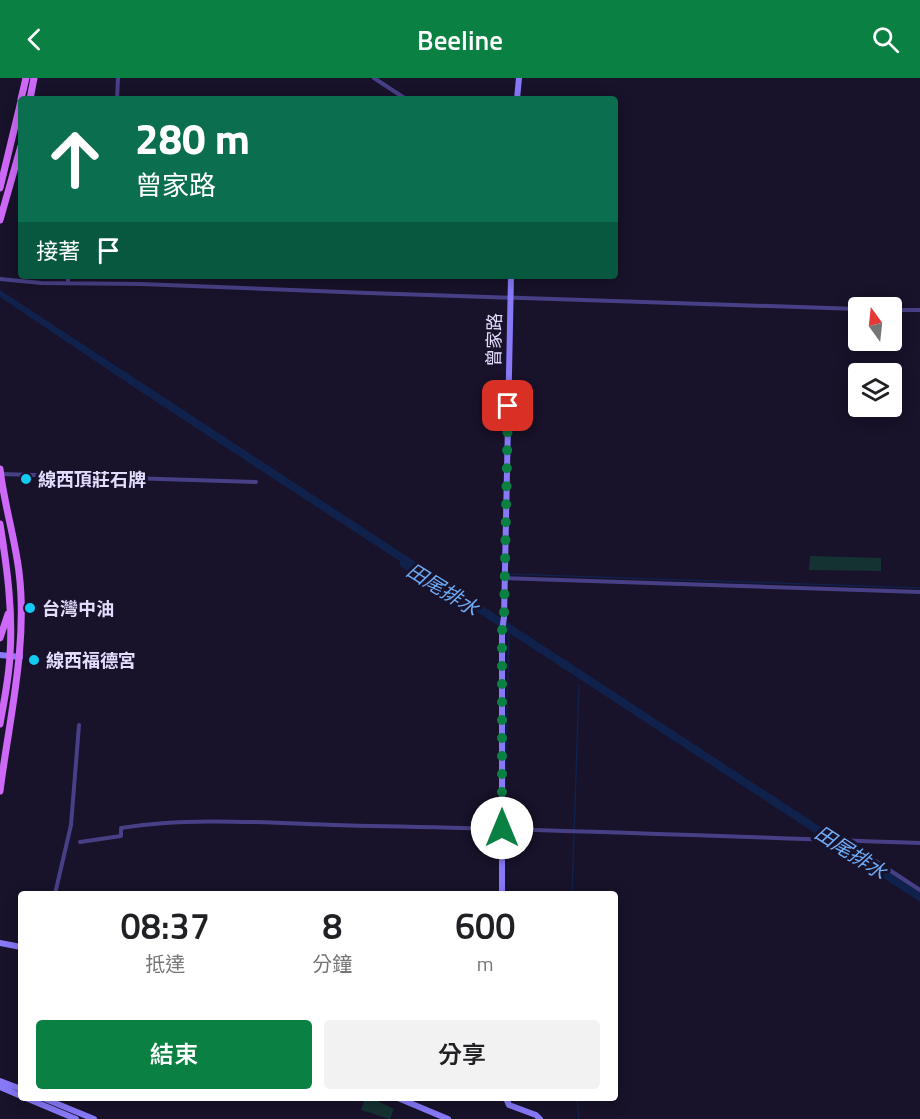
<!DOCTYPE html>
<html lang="zh-TW">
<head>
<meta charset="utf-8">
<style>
	:root { --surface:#fff; --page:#f2f2f2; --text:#202124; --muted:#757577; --accent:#0b8043 }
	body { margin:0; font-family:"Titillium Web","Noto Sans TC",sans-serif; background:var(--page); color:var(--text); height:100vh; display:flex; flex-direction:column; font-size:22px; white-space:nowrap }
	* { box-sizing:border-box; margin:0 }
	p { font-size:20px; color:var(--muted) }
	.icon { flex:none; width:33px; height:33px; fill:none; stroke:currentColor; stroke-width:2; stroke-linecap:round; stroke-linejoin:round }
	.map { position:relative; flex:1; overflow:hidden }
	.panel { position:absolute; left:18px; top:813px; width:600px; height:210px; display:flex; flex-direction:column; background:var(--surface); border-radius:6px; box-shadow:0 3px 15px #0003 }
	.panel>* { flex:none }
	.guide { position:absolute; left:18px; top:18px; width:600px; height:183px; border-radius:6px; box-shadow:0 3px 15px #0003; background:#0b6e4f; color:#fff; overflow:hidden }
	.needle { width:39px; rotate:345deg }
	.fabs { position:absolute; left:848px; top:219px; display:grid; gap:12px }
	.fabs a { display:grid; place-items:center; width:54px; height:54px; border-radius:6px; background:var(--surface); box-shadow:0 3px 15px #0003; font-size:30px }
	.pin { position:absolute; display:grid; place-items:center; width:51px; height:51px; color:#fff; margin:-26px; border-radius:12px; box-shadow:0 3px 9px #0006 }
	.me { position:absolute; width:66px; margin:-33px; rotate:0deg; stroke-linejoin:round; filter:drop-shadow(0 0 4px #0008) }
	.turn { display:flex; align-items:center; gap:21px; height:126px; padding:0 18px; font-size:27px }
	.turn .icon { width:78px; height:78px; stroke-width:2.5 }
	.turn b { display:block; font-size:42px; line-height:51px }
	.then { display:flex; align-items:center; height:57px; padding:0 18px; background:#0003; gap:12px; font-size:22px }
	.eta { display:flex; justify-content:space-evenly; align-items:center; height:102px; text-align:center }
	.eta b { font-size:36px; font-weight:600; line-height:42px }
	.button { display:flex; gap:12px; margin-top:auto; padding:12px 18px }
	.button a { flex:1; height:69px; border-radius:6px; background:var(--accent); color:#fff; font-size:24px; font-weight:600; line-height:69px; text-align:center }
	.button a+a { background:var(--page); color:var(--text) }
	header { display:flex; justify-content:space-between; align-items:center; height:78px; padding:0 18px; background:var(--accent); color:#fff; font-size:27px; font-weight:600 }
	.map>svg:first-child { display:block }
</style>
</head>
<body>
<header><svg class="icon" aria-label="back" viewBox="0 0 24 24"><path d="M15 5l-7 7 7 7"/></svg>Beeline<svg class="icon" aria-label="search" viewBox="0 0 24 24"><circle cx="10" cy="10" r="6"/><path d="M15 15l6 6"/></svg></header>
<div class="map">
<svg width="920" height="1041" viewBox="0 0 920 1041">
	<rect width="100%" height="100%" fill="#18122a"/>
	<!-- green -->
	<path fill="#153233" d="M810,478L881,480V493L809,492Z
		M365,1020H371L394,1031L390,1041L361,1032Z"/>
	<!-- water -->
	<path fill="#10214b" d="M0,212L920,814V824L132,308L0,219Z"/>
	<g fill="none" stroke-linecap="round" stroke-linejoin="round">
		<!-- stream -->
		<path stroke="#10214b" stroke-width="1.5" d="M509,496L920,510
			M505,716L509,553
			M572,816L579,607
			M577,1020L579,1041"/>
		<!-- river -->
		<path stroke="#10214b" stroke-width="8" d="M404,486L433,505"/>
		<!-- street -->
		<path stroke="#484086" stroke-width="4" d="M374,0L406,21
			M117,21L118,0
			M0,201L41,205L141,206L368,215L858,231
			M68,205V198
			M891,232H920
			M1,396L256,404
			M504,500L920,514
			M845,763L920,812
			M80,764L121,758V750C200,737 290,747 371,748C554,751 737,759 920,765
			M55,816L71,747L79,647"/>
		<!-- secondary -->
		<path stroke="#8779f8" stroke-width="6" d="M517,21L519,0
			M0,577L20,579
			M502,816V553L504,539L511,198
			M0,865L21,869
			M0,1003L21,1011
			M0,1009L21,1018
			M26,1020L76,1041
			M43,1020L94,1041
			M398,1020L448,1041
			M506,1020L509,1027L536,1037L540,1041"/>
		<!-- primary -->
		<path stroke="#ce69f7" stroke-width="7" d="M21,21L26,0
			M30,21L34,0
			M0,110L21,23
			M0,142L21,68
			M0,391C4,426 15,460 19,494C28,566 9,642 0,713
			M0,446C7,489 13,533 10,577C9,600 4,623 0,646
			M0,560L8,536"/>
	</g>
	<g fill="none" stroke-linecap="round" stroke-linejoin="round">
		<!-- route -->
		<path stroke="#0b8043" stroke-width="10" stroke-dasharray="0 18" d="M502,750V553L504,539L508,328"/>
	</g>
	<!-- markers -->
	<g fill="#13caf3" stroke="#18122a" stroke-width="2">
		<circle cx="26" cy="401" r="6"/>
		<circle cx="30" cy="530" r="6"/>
		<circle cx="34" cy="582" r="6"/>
	</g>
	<g text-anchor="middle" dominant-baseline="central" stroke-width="6" stroke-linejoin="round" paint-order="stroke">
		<!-- street labels -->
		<g font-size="18" fill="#e3ddfd" stroke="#18122a">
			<text transform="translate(494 262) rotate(-89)">曾家路</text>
		</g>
		<!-- poi labels -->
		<g font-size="18" font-weight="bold" fill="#e3ddfd" stroke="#18122a" text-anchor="start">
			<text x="38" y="401">線西頂莊石牌</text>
			<text x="42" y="530">台灣中油</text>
			<text x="46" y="582">線西福德宮</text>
		</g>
		<!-- water labels -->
		<g font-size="20" font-style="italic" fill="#70adf8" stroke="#18122a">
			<text transform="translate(443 511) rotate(32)">田尾排水</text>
			<text transform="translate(851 774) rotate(33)">田尾排水</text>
		</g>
	</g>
</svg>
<div class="fabs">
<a><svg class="needle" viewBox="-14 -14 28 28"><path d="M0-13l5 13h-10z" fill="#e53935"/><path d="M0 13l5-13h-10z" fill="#757577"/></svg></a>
<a><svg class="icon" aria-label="layers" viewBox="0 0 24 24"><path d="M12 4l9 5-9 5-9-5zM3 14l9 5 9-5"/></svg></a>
</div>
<div class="pin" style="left:508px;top:328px;background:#d93025"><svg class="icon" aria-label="arrive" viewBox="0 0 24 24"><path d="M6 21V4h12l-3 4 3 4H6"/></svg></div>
<svg class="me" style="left:502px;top:750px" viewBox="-20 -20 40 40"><circle r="19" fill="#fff"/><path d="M0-13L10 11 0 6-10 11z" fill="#0b8043"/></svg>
<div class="guide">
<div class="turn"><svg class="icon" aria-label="ahead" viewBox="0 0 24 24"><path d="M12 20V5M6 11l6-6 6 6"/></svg><div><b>280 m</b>曾家路</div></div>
<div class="then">接著<svg class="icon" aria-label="arrive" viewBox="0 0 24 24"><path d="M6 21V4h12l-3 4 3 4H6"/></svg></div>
</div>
<section class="panel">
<div class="eta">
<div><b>08:37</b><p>抵達</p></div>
<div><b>8</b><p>分鐘</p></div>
<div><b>600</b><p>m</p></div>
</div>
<div class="button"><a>結束</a><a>分享</a></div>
</section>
</div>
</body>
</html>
